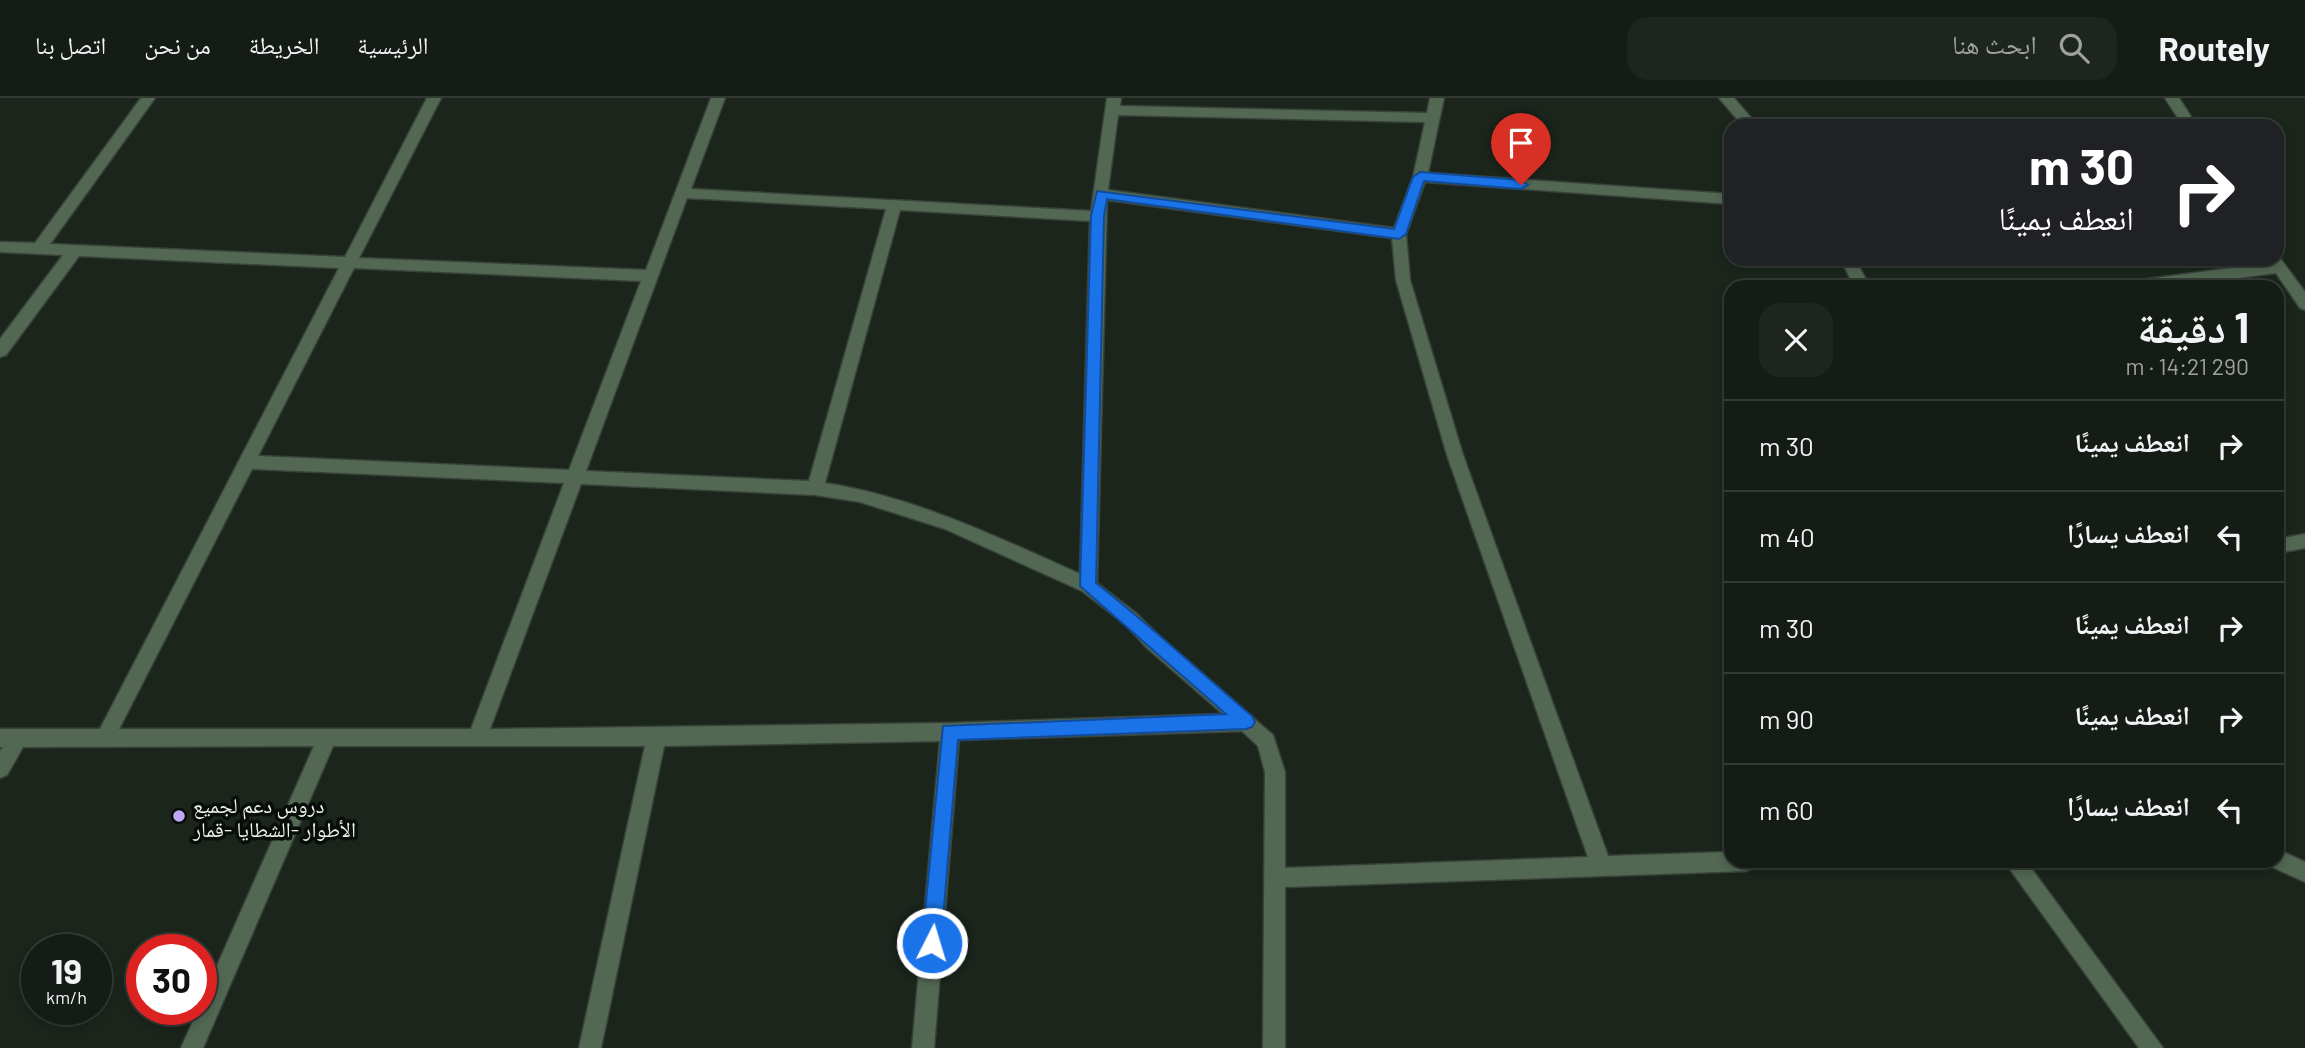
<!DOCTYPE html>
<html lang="ar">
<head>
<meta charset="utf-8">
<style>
	:root { --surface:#141c15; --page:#1d251e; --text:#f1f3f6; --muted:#9da1a0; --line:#333a34 }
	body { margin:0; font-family:Barlow,"Noto Naskh Arabic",sans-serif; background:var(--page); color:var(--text); direction:rtl; height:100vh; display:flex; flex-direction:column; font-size:26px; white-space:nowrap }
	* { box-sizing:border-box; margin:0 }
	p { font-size:23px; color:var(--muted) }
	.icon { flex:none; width:38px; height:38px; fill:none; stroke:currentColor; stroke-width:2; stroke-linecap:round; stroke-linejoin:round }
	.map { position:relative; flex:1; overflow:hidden; direction:ltr }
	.details { position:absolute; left:1724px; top:182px; width:560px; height:588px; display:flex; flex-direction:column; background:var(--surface); border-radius:21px; box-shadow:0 4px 10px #0003,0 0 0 2px var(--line); direction:rtl }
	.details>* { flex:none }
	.top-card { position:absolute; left:1724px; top:21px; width:560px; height:147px; border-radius:21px; box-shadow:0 4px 10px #0003,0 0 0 2px var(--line); direction:rtl; background:#202124; color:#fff; overflow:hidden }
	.speed { position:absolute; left:21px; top:836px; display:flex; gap:14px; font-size:35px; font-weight:700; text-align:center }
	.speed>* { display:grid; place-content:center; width:91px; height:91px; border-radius:50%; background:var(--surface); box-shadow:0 4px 10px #0003,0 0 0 2px var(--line); line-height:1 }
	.speed small { font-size:18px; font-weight:400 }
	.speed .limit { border:10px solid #d22; background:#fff; color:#111 }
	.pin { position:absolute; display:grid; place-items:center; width:60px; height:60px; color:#fff; margin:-72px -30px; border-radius:50% 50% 50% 0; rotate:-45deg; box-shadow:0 0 7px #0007 }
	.pin .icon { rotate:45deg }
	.me { position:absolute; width:77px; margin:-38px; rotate:5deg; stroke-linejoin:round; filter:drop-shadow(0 0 5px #0008) }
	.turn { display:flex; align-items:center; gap:24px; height:147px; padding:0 35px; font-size:32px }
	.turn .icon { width:91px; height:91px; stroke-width:2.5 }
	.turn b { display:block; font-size:49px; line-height:60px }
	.round { display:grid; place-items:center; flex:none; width:74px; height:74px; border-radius:21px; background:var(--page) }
	.head { display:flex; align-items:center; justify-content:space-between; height:119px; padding:0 35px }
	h1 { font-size:42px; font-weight:700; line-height:52px }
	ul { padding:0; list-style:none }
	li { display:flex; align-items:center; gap:21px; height:91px; padding:0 35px; border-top:2px solid var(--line) }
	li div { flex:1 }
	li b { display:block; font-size:26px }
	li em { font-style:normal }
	header { display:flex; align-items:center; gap:42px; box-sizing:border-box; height:98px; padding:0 35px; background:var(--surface); border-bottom:2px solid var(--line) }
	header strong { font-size:33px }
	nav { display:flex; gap:38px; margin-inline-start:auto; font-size:24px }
	.search { width:490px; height:63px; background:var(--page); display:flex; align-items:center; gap:18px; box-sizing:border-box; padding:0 24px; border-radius:21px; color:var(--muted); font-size:26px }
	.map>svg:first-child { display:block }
</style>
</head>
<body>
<header>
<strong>Routely</strong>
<div class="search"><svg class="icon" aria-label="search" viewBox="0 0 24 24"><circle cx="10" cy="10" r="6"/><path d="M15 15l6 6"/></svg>ابحث هنا</div>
<nav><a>الرئيسية</a><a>الخريطة</a><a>من نحن</a><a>اتصل بنا</a></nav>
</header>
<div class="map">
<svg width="2305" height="950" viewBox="0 0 2305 950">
	<rect width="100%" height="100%" fill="#1b251c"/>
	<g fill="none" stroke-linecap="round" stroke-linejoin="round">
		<defs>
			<path id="minor" d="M141,0H155L50,146L345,159L427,0H441L359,160L646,172L711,0H725L691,91L1091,113L1107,0H1121L1120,8L1427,15L1430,0H1444L1428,75L1731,96V106L1425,84L1406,136L1410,182L1463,357L1608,758L1731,754V763H1756L1753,770L1746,773L1285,789V950H1263L1265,674L1258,648L1242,633L959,642L934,950H912L940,643L664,648L601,950H579L645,648H333L203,950H181L198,912H201V904L314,648L23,649L7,677L0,680V653L3,649H0V631H100L339,170L79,158L6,257L0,259V241L63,157L0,154V144L35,145ZM1118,17L1425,24L1413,79L1394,130L1108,92ZM687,100L886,111L809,383L586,373ZM1107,102L1392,140L1396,182L1447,357L1588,759L1285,770V674L1273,637L1158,537L1137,516L1097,485ZM900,112L1090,123L1080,476C997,439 915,399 825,385ZM354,170L641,183L569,372L258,358ZM252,371L564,385L471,631H119ZM581,386L815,397L860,404L945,431L1082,493L1125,526L1146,549L1223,616L950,625L490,631Z
				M1719,0H1734L1758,28H1743Z
				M2165,0H2179L2197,28H2183Z
				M2277,156L2305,194V212L2300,210L2276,175L2167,189H2117L2125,184L2269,165L2267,161H2277Z
				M1841,161H1855L1870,189H1854Z
				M2305,436V450L2277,455V441Z
				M2277,751L2305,764V784L2270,768L2268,763H2277Z
				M2004,763H2026L2163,950H2139Z"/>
		</defs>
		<!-- minor casing -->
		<use href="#minor" stroke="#384239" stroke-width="3"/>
		<!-- minor -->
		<use href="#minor" fill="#526853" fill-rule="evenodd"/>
	</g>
	<!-- route -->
	<path fill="#1a73e8" stroke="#114b97" stroke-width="2" d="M1420,74L1521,82L1528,87L1521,91L1424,83L1406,136L1399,141L1107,101L1104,118L1096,485C1150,527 1200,574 1252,618L1255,624L1252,629L1246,631L958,642L941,845L938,851L932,854L925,851L922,845L943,628L1226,616L1080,488L1091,118L1097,93L1394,131L1413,79Z"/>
	<!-- markers -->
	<circle fill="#bfa9f4" stroke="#090d09" stroke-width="2.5" cx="179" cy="718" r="7"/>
	<g text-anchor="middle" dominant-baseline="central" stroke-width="7" stroke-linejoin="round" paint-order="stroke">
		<!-- poi labels -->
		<g font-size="21" fill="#edf4ee" stroke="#090d09" text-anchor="start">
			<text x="193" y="706">دروس دعم لجميع<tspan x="193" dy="24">الأطوار -الشطايا -قمار</tspan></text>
		</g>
	</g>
</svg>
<div class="speed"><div>19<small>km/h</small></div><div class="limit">30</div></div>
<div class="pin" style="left:1521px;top:87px;background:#d93025"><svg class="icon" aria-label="arrive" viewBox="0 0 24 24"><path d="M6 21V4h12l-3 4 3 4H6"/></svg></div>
<svg class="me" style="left:932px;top:845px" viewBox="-20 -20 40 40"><circle r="17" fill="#1a73e8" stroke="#fff" stroke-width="3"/><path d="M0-11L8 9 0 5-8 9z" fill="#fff"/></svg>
<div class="top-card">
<div class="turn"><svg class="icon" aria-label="right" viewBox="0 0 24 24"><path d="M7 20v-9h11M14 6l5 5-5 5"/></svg><div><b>30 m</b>انعطف يمينًا</div></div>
</div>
<section class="details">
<div class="head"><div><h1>1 دقيقة</h1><p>290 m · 14:21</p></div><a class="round"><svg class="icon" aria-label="close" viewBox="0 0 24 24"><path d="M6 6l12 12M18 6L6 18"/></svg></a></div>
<ul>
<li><svg class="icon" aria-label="right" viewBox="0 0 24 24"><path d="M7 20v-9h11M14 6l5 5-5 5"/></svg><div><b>انعطف يمينًا</b></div><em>30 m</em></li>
<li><svg class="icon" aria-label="left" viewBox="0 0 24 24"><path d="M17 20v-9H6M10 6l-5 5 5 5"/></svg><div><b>انعطف يسارًا</b></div><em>40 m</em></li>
<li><svg class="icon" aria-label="right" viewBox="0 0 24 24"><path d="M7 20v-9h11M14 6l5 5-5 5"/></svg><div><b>انعطف يمينًا</b></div><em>30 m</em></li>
<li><svg class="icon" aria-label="right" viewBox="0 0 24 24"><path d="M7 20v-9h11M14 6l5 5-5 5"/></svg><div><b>انعطف يمينًا</b></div><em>90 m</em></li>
<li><svg class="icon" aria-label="left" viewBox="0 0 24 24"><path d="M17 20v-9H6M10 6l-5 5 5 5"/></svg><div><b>انعطف يسارًا</b></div><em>60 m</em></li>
</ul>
</section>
</div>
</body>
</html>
